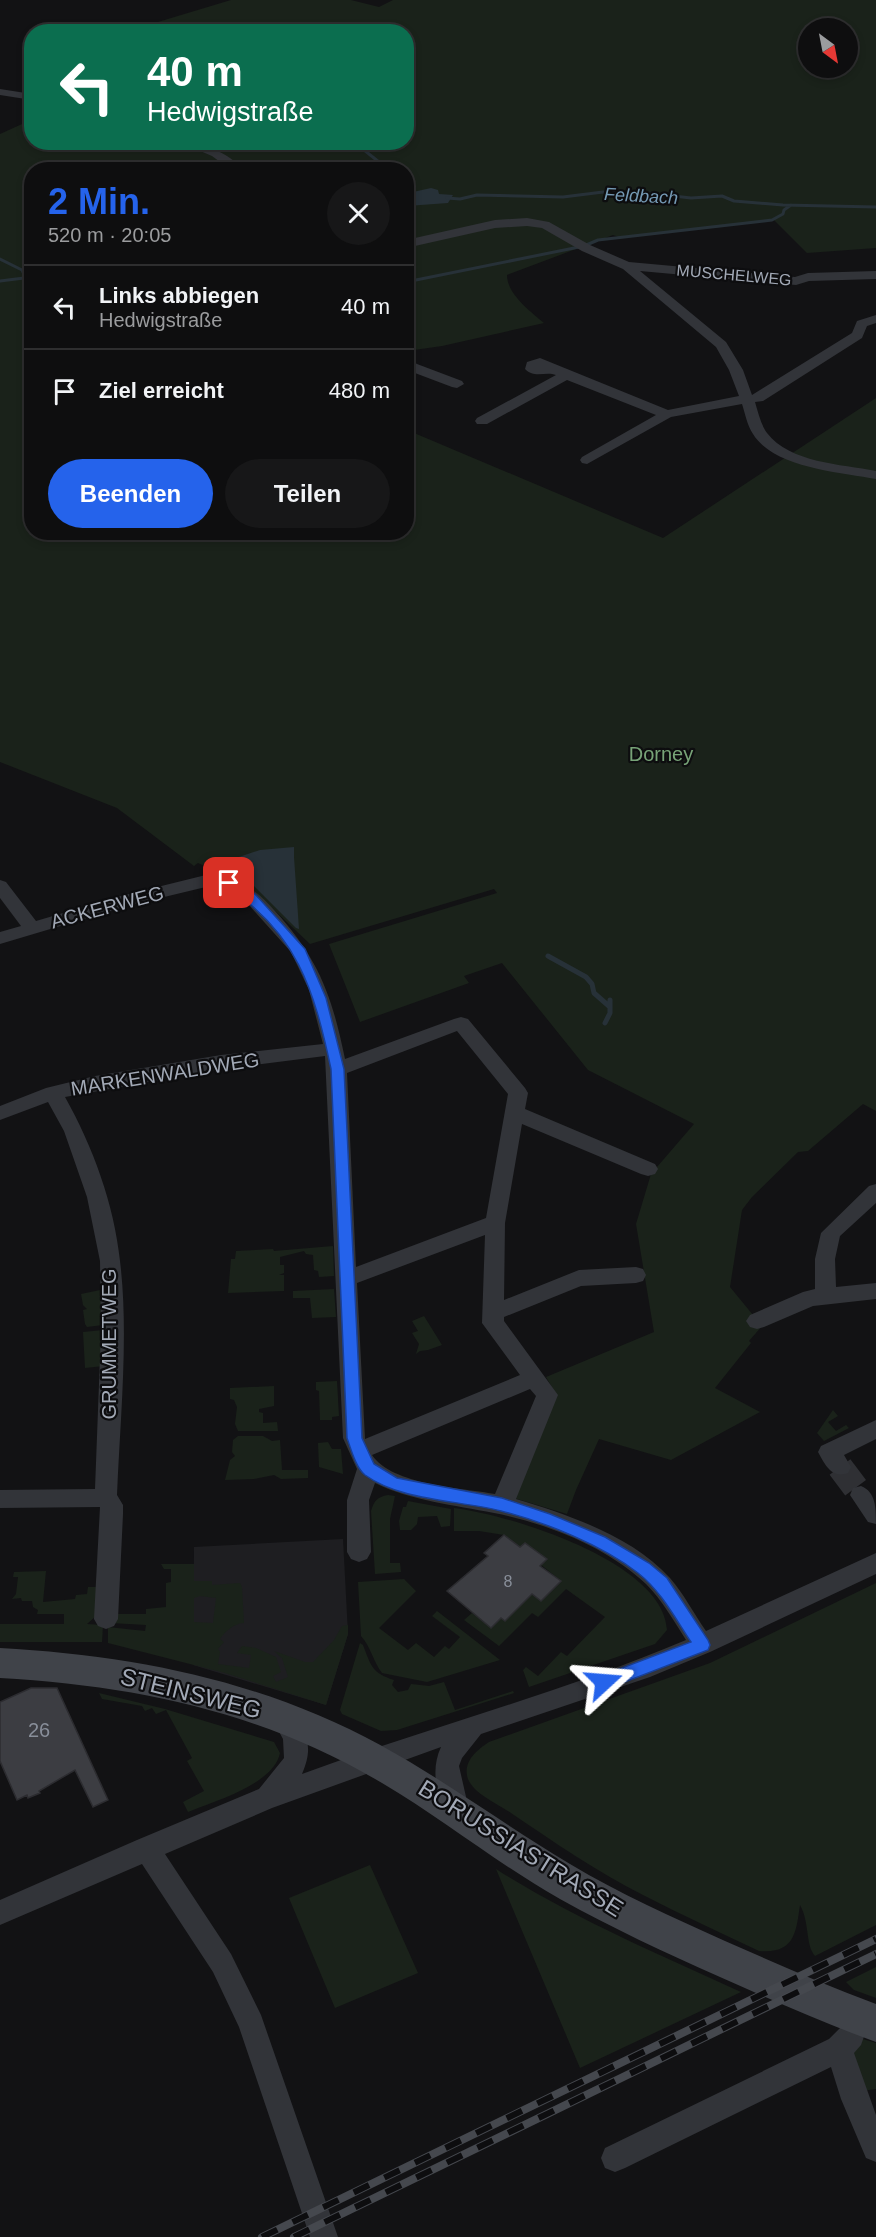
<!DOCTYPE html>
<html lang="de">
<head>
<meta charset="utf-8">
<style>
	:root { --surface:#0e0e0f; --page:#171718; --text:#f1f3f6; --muted:#9b9c9e; --line:#2e2e2f; --accent:#2563eb }
	body { margin:0; font-family:Helvetica,sans-serif; background:var(--page); color:var(--text); height:100vh; display:flex; flex-direction:column; font-size:22px; white-space:nowrap }
	* { box-sizing:border-box; margin:0 }
	p { font-size:20px; color:var(--muted) }
	.icon { flex:none; width:33px; height:33px; fill:none; stroke:currentColor; stroke-width:2; stroke-linecap:round; stroke-linejoin:round }
	.map { position:relative; flex:1; overflow:hidden }
	.drawer { position:absolute; left:24px; top:162px; width:390px; height:378px; display:flex; flex-direction:column; background:var(--surface); border-radius:24px; box-shadow:0 3px 9px #0003,0 0 0 2px var(--line) }
	.drawer>* { flex:none }
	.top-card { position:absolute; left:24px; top:24px; width:390px; height:126px; border-radius:24px; box-shadow:0 3px 9px #0003,0 0 0 2px var(--line); background:#0b6e4f; color:#fff; overflow:hidden }
	.needle { width:39px; rotate:148deg }
	.controls { position:absolute; left:798px; top:18px; display:grid; gap:12px }
	.controls a { display:grid; place-items:center; width:60px; height:60px; border-radius:50%; background:var(--surface); box-shadow:0 3px 9px #0003,0 0 0 2px var(--line); font-size:30px }
	.pin { position:absolute; display:grid; place-items:center; width:51px; height:51px; color:#fff; margin:-26px; border-radius:12px; box-shadow:0 3px 9px #0006 }
	.me { position:absolute; width:66px; margin:-33px; rotate:71deg; stroke-linejoin:round; filter:drop-shadow(0 0 4px #0008) }
	.turn { display:flex; align-items:center; gap:21px; height:126px; padding:0 24px; font-size:27px }
	.turn .icon { width:78px; height:78px; stroke-width:2.5 }
	.turn b { display:block; font-size:42px; line-height:51px }
	.round { display:grid; place-items:center; flex:none; width:63px; height:63px; border-radius:32px; background:var(--page) }
	.overview { display:flex; align-items:center; justify-content:space-between; height:102px; padding:0 24px }
	h1 { font-size:36px; font-weight:700; line-height:45px; color:var(--accent) }
	.button { display:flex; gap:12px; margin-top:auto; padding:12px 24px }
	.button a { flex:1; height:69px; border-radius:36px; background:var(--accent); color:#fff; font-size:24px; font-weight:700; line-height:69px; text-align:center }
	.button a+a { background:var(--page); color:var(--text) }
	ul { padding:0; list-style:none }
	li { display:flex; align-items:center; gap:18px; height:84px; padding:0 24px; border-top:2px solid var(--line) }
	li div { flex:1 }
	li b { display:block; font-size:22px }
	li em { font-style:normal }
	.map>svg:first-child { display:block }
</style>
</head>
<body>
<div class="map">
<svg width="876" height="2237" viewBox="0 0 876 2237">
	<rect width="100%" height="100%" fill="#121214"/>
	<!-- built -->
	<path fill="#1e1e21" d="M343,1539L348,1634L326,1705L193,1665L194,1547Z"/>
	<!-- green -->
	<path fill="#1a221a" fill-rule="evenodd" d="M231,0H351L379,7L393,0H876V248L807,253L774,220L622,238L613,235L507,275C507,294 530,311 544,323L442,346L407,351L406,170H32V532H406L407,430L663,538L876,398V1111L863,1104L808,1151L798,1152L752,1197L742,1210L730,1287L762,1326L749,1341L751,1343L715,1388L760,1412L671,1460L599,1439L576,1490L567,1514L514,1498L556,1394L546,1377L654,1332L636,1224L651,1174L694,1124L588,1070L502,963L464,976L469,983L360,1022L329,944L497,893L494,889L310,944L248,885L198,863L194,866L117,808L0,762V134L31,120L32,142H406V32L128,31ZM808,28H848V68H808Z
		M333,1246L334,1276L319,1277L318,1271L314,1270L313,1255L306,1254L304,1251L280,1257V1265H284V1273L279,1275H284V1291L228,1293L231,1259H235L236,1251L273,1249L274,1251Z
		M334,1289L336,1317L312,1318L310,1298H293V1291Z
		M100,1290L103,1325L87,1327L85,1324L83,1310L87,1309L83,1305L81,1294Z
		M424,1316L442,1345L428,1350L420,1351L416,1354L419,1344L412,1333L418,1331L412,1321Z
		M103,1330L104,1366L85,1368L83,1332Z
		M337,1381L339,1416L332,1417V1420H320L319,1391L316,1390V1382Z
		M274,1386V1406L259,1409V1412L263,1413V1423L277,1422L278,1431H238L235,1424L237,1407L234,1400L230,1399V1388Z
		M833,1410L838,1416L828,1422L836,1431L846,1425L849,1428L824,1441L817,1433Z
		M238,1436H263L272,1441L280,1440L282,1470H308V1478L281,1479L274,1475L254,1479L225,1480L230,1460L235,1456L232,1452L233,1440Z
		M328,1442L332,1449H341L343,1474L319,1467L318,1443Z
		M388,1495L395,1496L390,1519V1563H400L401,1572L375,1574L371,1511C374,1501 377,1497 388,1495Z
		M408,1501L451,1509L450,1526L441,1527L437,1516L418,1517L417,1524L411,1530H400L399,1521L403,1507H406Z
		M454,1508C511,1515 664,1562 667,1630L655,1644L529,1687L523,1670L526,1667L538,1676L561,1652L567,1656L605,1617L566,1589L538,1617L532,1613L499,1646L464,1620L472,1613L491,1627L501,1618L505,1621L532,1594L541,1600L561,1581L504,1535L479,1531H454Z
		M161,1564H194V1581H212V1585L240,1583L242,1587L244,1623C235,1623 225,1631 220,1639L224,1642L218,1649L220,1652L218,1664L249,1668L251,1655L237,1653L242,1646L256,1648L276,1657L281,1672L273,1676L276,1682L288,1677L282,1658L274,1651L305,1662H313L334,1640L342,1626L348,1625V1634L326,1705L225,1673L108,1643V1627L145,1631L146,1625L111,1623V1614H146V1609L166,1607V1583L171,1582V1569H164ZM200,1596L216,1598L213,1623L194,1622V1598Z
		M46,1571L43,1602L75,1599L76,1595L87,1594L88,1587H102L96,1616L87,1624L103,1625L102,1642H0V1624H64V1614H37L38,1610L33,1607L32,1601H22L21,1598L12,1599L16,1594L18,1577H13L14,1572Z
		M404,1579L416,1591L379,1628L408,1650L416,1643L434,1657L445,1646L449,1649L460,1637L432,1616L437,1611L500,1660L427,1682L382,1673C373,1661 371,1647 361,1636L358,1582Z
		M876,1583V1925L815,1956C805,1944 810,1923 800,1905C796,1932 795,1954 759,1951C721,1933 682,1915 643,1895C597,1872 554,1842 511,1813C498,1804 474,1794 468,1779C462,1762 477,1750 489,1742L710,1663Z
		M360,1643L363,1645C371,1666 372,1673 394,1680L392,1685L398,1692L408,1690L411,1684L429,1686L444,1682L455,1710L513,1691L514,1693L397,1730L381,1731L342,1714L340,1710Z
		M99,1693L165,1709L274,1742L280,1753C274,1784 215,1801 188,1812L183,1802L204,1791L187,1761L192,1758L166,1710L156,1714L152,1708L145,1711L142,1706L102,1699Z
		M370,1865L418,1973L335,2008L289,1898Z
		M496,1869C573,1918 658,1954 741,1992L580,2068Z
		M876,1967V1998L854,1990L846,1982Z
		M863,2039L876,2043V2089L862,2091C852,2075 847,2053 863,2039Z"/>
	<!-- water -->
	<path fill="#273138" d="M431,188L438,190L439,194L453,195L448,203L407,206L412,203L407,199V189L413,192Z
		M294,847V857L299,929L296,928L252,884L223,870L222,867L224,862L260,850Z"/>
	<g fill="none" stroke-linecap="round" stroke-linejoin="round">
		<!-- stream-far1 -->
		<path stroke="#273138" stroke-width="3" d="M354,142L389,170
			M243,169L260,170
			M447,198L460,199L477,195L563,197L603,192L647,193L691,198L722,196L734,201L783,205L876,207
			M0,259L22,270L25,277
			M0,281L32,277
			M406,282L584,246L598,240L772,220L783,214L784,210L791,205"/>
		<!-- stream -->
		<path stroke="#273138" stroke-width="5" d="M548,956L586,977L592,984L594,993L610,1007
			M605,1023L610,1013V1000"/>
	</g>
	<!-- building -->
	<path fill="#3c3d42" stroke="#2c2c30" stroke-width="1.5" d="M504,1535L520,1547L525,1543L547,1559L540,1566L561,1581L541,1601L532,1594L505,1621L501,1618L491,1628L447,1591L488,1556L484,1553Z
		M31,1688H57L108,1800L93,1807L75,1770L39,1791L40,1793L28,1798L27,1795L17,1800L0,1761V1702Z"/>
	<g fill="none" stroke-linecap="round" stroke-linejoin="round">
		<!-- minor-tunnel -->
		<path stroke="#2f3034" stroke-width="26" stroke-dasharray="26 13" stroke-linecap="butt" d="M840,1467L861,1495"/>
		<!-- minor -->
		<path fill="#323439" fill-rule="evenodd" d="M0,89L32,94V100L0,95Z
			M179,142C203,142 227,152 244,170H231L212,156Z
			M527,218L549,222L590,245L629,262L795,277L808,273L876,271V279L809,281L796,285L640,271L726,342L743,370L752,395L852,333L857,321L876,315V323L867,326L862,338L763,401L755,402C758,412 761,425 767,433C790,463 841,464 876,471V479C840,472 774,468 753,434C747,425 745,413 742,404L671,417L587,464L582,463L580,460L582,457L656,415L567,380L487,424H477L475,421L477,418L556,375C545,371 535,379 525,369L527,362L540,358L668,410L739,396L729,370L716,347L623,269L582,251L542,228L527,226L495,228L406,248V240L495,220Z
			M406,357L417,364L462,381L464,384L457,388L452,387L407,370Z
			M214,873C240,877 258,892 275,911C319,959 332,996 345,1059L454,1019L461,1017L468,1019L525,1088L528,1093L525,1109L655,1164L658,1169L655,1174L648,1176L641,1174L522,1124L505,1223L504,1300L579,1270L636,1267L643,1269L646,1275L643,1281L636,1283L581,1286L504,1317V1321L558,1395L516,1499C569,1515 632,1536 670,1578C684,1594 694,1614 706,1631L876,1553V1574L710,1652L650,1677L481,1734L462,1758L459,1766L469,1810L465,1818L456,1822L447,1818C437,1796 430,1770 441,1747L272,1808L165,1854L231,1954L261,2015L338,2237H310L239,2027L213,1972L142,1864L0,1925V1900L137,1840L259,1789L284,1758L283,1739L271,1717L274,1709L283,1706L292,1709C307,1733 314,1747 302,1774C429,1727 561,1693 686,1640C674,1621 662,1600 646,1584C607,1547 546,1523 494,1513C454,1505 412,1501 375,1483L369,1500L371,1552L367,1559L359,1562L351,1559L347,1552V1500L357,1469L343,1438L325,1056L221,1069L65,1097C93,1147 114,1204 120,1261C129,1334 120,1421 117,1495L123,1505V1514L118,1619L114,1626L106,1629L98,1626L94,1619L100,1507L0,1508V1490L95,1489L101,1331L100,1261L87,1197L64,1131L48,1102L0,1120V1106L46,1088L95,1076L221,1055L323,1044L309,990L291,952L247,903L219,885H214L131,905L0,944V932L21,926L0,898V880L6,882L36,921L121,896ZM457,1031L508,1094L486,1218L356,1267L347,1073ZM485,1235L482,1323L520,1375L365,1439L357,1283ZM530,1389L536,1396L495,1494C462,1488 392,1485 372,1455Z
			M876,1184V1203L840,1236L835,1259L836,1287L876,1283V1299L813,1306L764,1327L757,1329L750,1327L746,1321L750,1315L803,1292L815,1289V1259L821,1233L869,1186Z
			M876,1420V1439L844,1455L851,1467L848,1473C832,1479 825,1465 818,1452L821,1446Z
			M861,1486C876,1492 876,1508 876,1524L868,1522L850,1495L853,1488Z
			M858,2004L868,2008L871,2017L861,2045L854,2053L876,2115V2162L866,2158L841,2099L831,2067L625,2168L615,2172L605,2168L601,2158L605,2148L829,2039L841,2027L848,2008Z"/>
		<!-- secondary -->
		<path fill="#404349" fill-rule="evenodd" d="M0,1648C110,1654 216,1672 318,1715C410,1753 486,1814 570,1864C620,1894 672,1917 725,1941C775,1963 825,1985 876,2004V2042C823,2023 772,2000 720,1977C666,1953 612,1928 560,1899C498,1864 443,1819 382,1783C262,1712 138,1686 0,1678Z"/>
		<defs>
			<path id="rail" d="M262,2237L876,1939
				M294,2237L876,1954"/>
		</defs>
		<!-- rail casing -->
		<use href="#rail" stroke="#45484e" stroke-width="8"/>
		<!-- rail -->
		<use href="#rail" stroke="#0d0d0f" stroke-width="6" stroke-dasharray="17" stroke-linecap="butt"/>
	</g>
	<!-- route -->
	<path fill="#2563eb" stroke="#184099" stroke-width="1.5" d="M229,879L255,894L305,949L326,998L344,1069L362,1438L374,1464L397,1478L502,1498L550,1514L605,1537L649,1563L667,1578L708,1640L710,1645L708,1650L604,1690L598,1688L596,1682L598,1677L691,1642C675,1618 661,1591 638,1573C602,1545 545,1522 501,1511C458,1500 401,1501 365,1475C356,1468 351,1449 347,1438L331,1069C314,989 297,932 225,886L223,883Z"/>
	<g text-anchor="middle" dominant-baseline="central" stroke-width="4.5" stroke-linejoin="round" paint-order="stroke">
		<!-- far-street labels -->
		<g font-size="16" fill="#a2a9b6" stroke="#0d0d0f">
			<text transform="translate(734 275) rotate(5)">MUSCHELWEG</text>
		</g>
		<!-- number labels -->
		<g font-size="16" fill="#888e99">
			<text x="508" y="1581">8</text>
		</g>
		<!-- far-water labels -->
		<g font-size="18" font-style="italic" fill="#759ab5" stroke="#0d0d0f">
			<text transform="translate(641 196) rotate(3)">Feldbach</text>
		</g>
		<!-- park labels -->
		<g font-size="20" fill="#77a377" stroke="#0d0d0f">
			<text x="661" y="754">Dorney</text>
		</g>
		<!-- street labels -->
		<g font-size="20" fill="#a2a9b6" stroke="#0d0d0f">
			<text transform="translate(107 907) rotate(-15)">ACKERWEG</text>
			<text transform="translate(165 1074) rotate(-9)">MARKENWALDWEG</text>
			<text transform="translate(109 1344) rotate(-90)">GRUMMETWEG</text>
		</g>
		<!-- near-number labels -->
		<g font-size="20" fill="#888e99">
			<text x="39" y="1730">26</text>
		</g>
		<!-- near-street labels -->
		<g font-size="24" fill="#a2a9b6" stroke="#0d0d0f">
			<text transform="translate(191 1693) rotate(14)">STEINSWEG</text>
			<text transform="translate(521 1848) rotate(32)">BORUSSIASTRASSE</text>
		</g>
	</g>
</svg>
<div class="controls">
<a><svg class="needle" viewBox="-14 -14 28 28"><path d="M0-13l5 13h-10z" fill="#e53935"/><path d="M0 13l5-13h-10z" fill="#9b9c9e"/></svg></a>
</div>
<div class="pin" style="left:229px;top:883px;background:#d93025"><svg class="icon" aria-label="arrive" viewBox="0 0 24 24"><path d="M6 21V4h12l-3 4 3 4H6"/></svg></div>
<svg class="me" style="left:604px;top:1682px" viewBox="-20 -20 40 40"><path d="M0-17L14 15 0 8-14 15z" fill="#2563eb" stroke="#fff" stroke-width="4"/></svg>
<div class="top-card">
<div class="turn"><svg class="icon" aria-label="left" viewBox="0 0 24 24"><path d="M17 20v-9H6M10 6l-5 5 5 5"/></svg><div><b>40 m</b>Hedwigstraße</div></div>
</div>
<section class="drawer">
<div class="overview"><div><h1>2 Min.</h1><p>520 m · 20:05</p></div><a class="round"><svg class="icon" aria-label="close" viewBox="0 0 24 24"><path d="M6 6l12 12M18 6L6 18"/></svg></a></div>
<ul>
<li><svg class="icon" aria-label="left" viewBox="0 0 24 24"><path d="M17 20v-9H6M10 6l-5 5 5 5"/></svg><div><b>Links abbiegen</b><p>Hedwigstraße</p></div><em>40 m</em></li>
<li><svg class="icon" aria-label="arrive" viewBox="0 0 24 24"><path d="M6 21V4h12l-3 4 3 4H6"/></svg><div><b>Ziel erreicht</b></div><em>480 m</em></li>
</ul>
<div class="button"><a>Beenden</a><a>Teilen</a></div>
</section>
</div>
</body>
</html>
